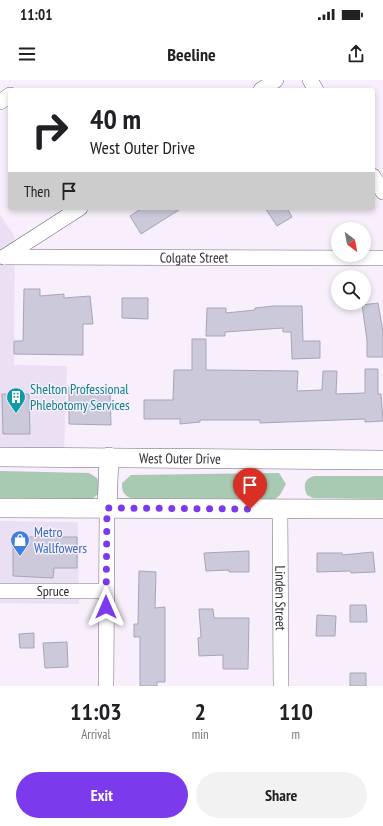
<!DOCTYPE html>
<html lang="en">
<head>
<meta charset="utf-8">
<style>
	:root { --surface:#fff; --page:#f2f2f2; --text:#202124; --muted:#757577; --accent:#7c3aed }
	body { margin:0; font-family:"PT Sans Narrow",sans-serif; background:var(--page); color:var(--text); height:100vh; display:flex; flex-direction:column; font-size:15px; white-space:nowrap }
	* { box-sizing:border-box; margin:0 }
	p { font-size:13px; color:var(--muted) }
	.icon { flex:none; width:22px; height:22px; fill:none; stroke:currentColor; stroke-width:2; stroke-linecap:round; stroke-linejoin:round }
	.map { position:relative; height:606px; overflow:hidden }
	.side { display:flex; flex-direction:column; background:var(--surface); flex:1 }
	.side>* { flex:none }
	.top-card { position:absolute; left:8px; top:8px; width:367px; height:122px; border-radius:4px; box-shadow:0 2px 6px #0003; background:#fff; color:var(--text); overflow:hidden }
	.needle { width:26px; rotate:148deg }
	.tools { position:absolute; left:331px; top:142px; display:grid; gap:8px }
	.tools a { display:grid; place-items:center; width:40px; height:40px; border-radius:50%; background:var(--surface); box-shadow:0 2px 6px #0003; font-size:20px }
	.pin { position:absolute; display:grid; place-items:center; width:34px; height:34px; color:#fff; margin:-41px -17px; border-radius:50% 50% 50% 0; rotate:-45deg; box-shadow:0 0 4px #0007 }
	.pin .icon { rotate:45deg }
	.me { position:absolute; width:44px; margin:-22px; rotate:0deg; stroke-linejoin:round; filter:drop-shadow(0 0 3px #0008) }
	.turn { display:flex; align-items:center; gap:14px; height:84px; padding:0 16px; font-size:18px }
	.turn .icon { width:52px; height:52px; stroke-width:2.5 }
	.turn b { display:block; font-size:28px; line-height:34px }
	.then { display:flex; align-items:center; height:38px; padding:0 16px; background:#0003; gap:8px; font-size:15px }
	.eta { display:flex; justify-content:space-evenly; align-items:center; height:68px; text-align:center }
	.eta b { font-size:24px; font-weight:800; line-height:28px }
	.action { display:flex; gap:8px; margin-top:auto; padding:8px 16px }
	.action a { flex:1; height:46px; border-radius:24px; background:var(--accent); color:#fff; font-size:16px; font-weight:800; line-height:46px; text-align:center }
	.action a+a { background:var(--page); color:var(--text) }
	.status { display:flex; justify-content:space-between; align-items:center; height:28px; padding:0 20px; background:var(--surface); direction:ltr }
	.status svg { height:11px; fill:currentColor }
	header { display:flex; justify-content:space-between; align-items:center; height:52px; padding:0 16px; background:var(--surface); font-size:18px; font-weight:800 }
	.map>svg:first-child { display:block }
</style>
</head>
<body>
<div class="status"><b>11:01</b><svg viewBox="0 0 49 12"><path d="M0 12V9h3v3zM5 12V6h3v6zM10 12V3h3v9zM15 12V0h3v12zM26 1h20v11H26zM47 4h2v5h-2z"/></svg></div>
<header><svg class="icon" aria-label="menu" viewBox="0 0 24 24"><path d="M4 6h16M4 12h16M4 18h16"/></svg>Beeline<svg class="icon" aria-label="share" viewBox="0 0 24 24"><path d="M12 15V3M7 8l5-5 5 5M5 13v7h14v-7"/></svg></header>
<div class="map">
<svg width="383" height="606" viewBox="0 0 383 606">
	<rect width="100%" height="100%" fill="#f8eefc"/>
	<!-- commercial -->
	<path fill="#ebdff3" d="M0,135L15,157L14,285L67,286L64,369L0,367Z
		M0,441L78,442L79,524L0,523Z"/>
	<!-- green -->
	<path fill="#a8c9b2" d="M0,391L89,393L97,398L101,406L98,414L91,420H0Z
		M279,393L286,404L280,415L275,419L130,418C123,414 122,411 122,403L131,395Z
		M315,396H383V419L313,418L307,415C303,406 304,398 315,396Z"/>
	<!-- building -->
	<path fill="#cccada" stroke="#a7a5b5" d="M142,128H182L141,154L130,136Z
		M265,128H287L292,137L277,146Z
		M24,209H40V216L64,214V218L90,216L93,244H83V275L14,274V261H23Z
		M122,218H148V239L122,238Z
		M378,223L383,252V277H367V260L362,225Z
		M274,226H302L303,261H320V278L292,279L291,252H283V248L225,252V256H206L207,228H226V233L255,230V228Z
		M192,259H206V290L298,291L297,311L322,310L323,291H337L336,314L365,313V289H378V314H381L383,341L365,342V339L260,343V340H200V342L180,344V339H144V320H173L174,290H192Z
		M88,306V310H110L111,345L69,344V307Z
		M2,314H29L30,354H3Z
		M13,457H77V488H54L53,498L13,496Z
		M249,471V492H229V490L206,491L204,473Z
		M373,472L375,492L351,493L350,491L317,492V473H342V475Z
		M139,491L156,492L155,528L165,527V602H157V606H140V557H134V544H138Z
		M350,525H366L367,542H350Z
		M199,529H213L214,538H249L248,589H223V575L199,576L198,558L201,557Z
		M317,535L336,536L335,556H316Z
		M34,553V568H20L19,554Z
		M67,562L68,587L45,588L43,563Z
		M350,593H366V606H350Z"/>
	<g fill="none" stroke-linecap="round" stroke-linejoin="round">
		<defs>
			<g id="minor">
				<path d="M310,0L316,10"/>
				<path d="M261,10L276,0"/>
				<path d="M0,22L10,15"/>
				<path d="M373,96L383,112"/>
				<path id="s1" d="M4,177L383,178"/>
				<path d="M4,177L80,128"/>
				<path id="s2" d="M280,429L281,606"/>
				<path id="s3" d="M0,511H106"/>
				<path d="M106,606L107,428"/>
			</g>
			<g id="major">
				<path id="s4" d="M0,377L383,380"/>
				<path d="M0,428L383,429"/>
				<path d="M107,428L109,377"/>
			</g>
		</defs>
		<!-- minor casing -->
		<use href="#minor" stroke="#716875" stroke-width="16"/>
		<!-- major casing -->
		<use href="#major" stroke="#716875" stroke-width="20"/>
		<!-- minor -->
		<use href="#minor" stroke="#fff" stroke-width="15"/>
		<!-- major -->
		<use href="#major" stroke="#fff" stroke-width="19"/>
	</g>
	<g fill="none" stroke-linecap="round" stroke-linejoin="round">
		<!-- route -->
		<path stroke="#7c3aed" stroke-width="7" stroke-dasharray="0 12.6" d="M106,527L107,428L250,429"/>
	</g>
	<!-- icons -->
	<defs>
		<symbol id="building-pin" viewBox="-11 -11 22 30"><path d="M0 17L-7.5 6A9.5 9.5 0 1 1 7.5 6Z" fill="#0f9aa8" stroke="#f8eefc"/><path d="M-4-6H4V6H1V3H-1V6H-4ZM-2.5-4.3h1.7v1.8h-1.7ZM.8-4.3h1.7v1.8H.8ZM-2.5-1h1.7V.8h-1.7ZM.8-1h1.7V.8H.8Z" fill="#fff"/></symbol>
		<symbol id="shop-pin" viewBox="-11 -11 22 30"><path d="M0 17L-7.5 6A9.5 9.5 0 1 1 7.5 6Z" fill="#3f7fe0" stroke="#f8eefc"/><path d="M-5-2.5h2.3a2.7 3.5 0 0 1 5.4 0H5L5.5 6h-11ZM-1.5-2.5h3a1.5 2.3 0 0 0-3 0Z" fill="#fff"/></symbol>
	</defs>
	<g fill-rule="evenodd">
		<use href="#building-pin" x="5" y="306" width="22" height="30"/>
		<use href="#shop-pin" x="9" y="449" width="22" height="30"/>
	</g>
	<g text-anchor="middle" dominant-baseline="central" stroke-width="3" stroke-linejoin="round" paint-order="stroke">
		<!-- street labels -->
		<g font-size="14" fill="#312d33" stroke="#f8eefc">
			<text stroke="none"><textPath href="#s1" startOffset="190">Colgate Street</textPath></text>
			<text stroke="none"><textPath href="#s4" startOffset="180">West Outer Drive</textPath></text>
			<text stroke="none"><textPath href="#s3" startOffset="53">Spruce</textPath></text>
			<text stroke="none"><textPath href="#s2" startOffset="89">Linden Street</textPath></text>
		</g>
		<!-- culture labels -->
		<g font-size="14" fill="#0d838f" stroke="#f8eefc" text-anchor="start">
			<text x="30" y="309">Shelton Professional<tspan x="30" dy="16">Phlebotomy Services</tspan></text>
		</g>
		<!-- shop labels -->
		<g font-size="14" fill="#366cbe" stroke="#f8eefc" text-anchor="start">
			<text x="34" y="452">Metro<tspan x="34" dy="16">Wallfowers</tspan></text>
		</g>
	</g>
</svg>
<div class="tools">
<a><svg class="needle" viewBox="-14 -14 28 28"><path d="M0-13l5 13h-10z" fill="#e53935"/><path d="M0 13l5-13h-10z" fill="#757577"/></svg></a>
<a><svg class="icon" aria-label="search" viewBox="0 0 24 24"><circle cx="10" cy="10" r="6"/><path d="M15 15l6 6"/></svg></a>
</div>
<div class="pin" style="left:250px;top:429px;background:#d93025"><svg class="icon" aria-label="arrive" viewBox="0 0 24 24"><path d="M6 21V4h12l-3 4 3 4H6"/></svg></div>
<svg class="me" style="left:106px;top:527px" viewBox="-20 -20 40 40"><path d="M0-17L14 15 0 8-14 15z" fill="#7c3aed" stroke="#fff" stroke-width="4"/></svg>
<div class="top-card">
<div class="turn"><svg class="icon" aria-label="right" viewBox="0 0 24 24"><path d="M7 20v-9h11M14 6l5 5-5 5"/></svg><div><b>40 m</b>West Outer Drive</div></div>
<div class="then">Then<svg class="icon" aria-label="arrive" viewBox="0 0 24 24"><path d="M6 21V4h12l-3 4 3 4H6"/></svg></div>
</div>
</div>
<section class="side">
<div class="eta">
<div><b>11:03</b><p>Arrival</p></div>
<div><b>2</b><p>min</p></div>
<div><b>110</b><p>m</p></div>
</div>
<div class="action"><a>Exit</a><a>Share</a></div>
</section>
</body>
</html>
